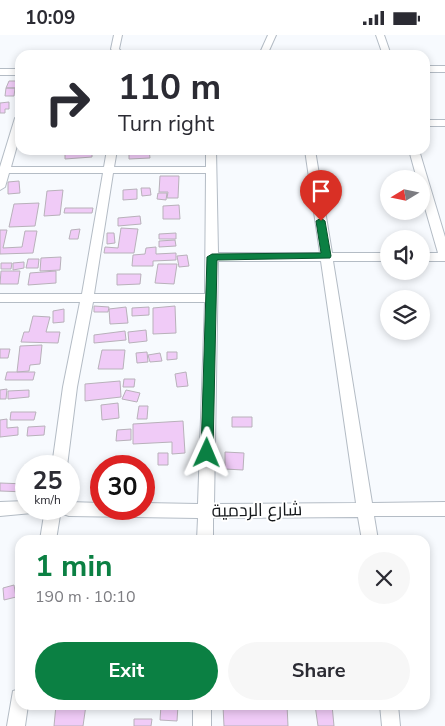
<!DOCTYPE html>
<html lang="en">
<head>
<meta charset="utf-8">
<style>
	:root { --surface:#fff; --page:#f7f7f7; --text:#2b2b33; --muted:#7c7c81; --accent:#0b8043 }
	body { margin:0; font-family:"Nunito Sans",Cairo,sans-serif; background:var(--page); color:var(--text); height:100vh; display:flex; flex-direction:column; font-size:19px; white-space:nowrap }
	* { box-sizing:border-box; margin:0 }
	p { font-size:16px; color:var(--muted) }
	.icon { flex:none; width:28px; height:28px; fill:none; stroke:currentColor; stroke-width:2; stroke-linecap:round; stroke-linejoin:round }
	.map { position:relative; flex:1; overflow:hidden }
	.details { position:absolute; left:15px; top:500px; width:415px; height:175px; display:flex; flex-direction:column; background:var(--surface); border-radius:15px; box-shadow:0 2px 8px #0003 }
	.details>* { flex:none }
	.top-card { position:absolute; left:15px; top:15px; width:415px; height:105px; border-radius:15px; box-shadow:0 2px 8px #0003; background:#fff; color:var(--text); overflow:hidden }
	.needle { width:32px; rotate:260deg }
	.fabs { position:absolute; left:380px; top:135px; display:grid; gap:10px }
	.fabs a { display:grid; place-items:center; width:50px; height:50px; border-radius:50%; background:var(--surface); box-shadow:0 2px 8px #0003; font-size:25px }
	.speed { position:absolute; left:15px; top:420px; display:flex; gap:10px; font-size:25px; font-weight:700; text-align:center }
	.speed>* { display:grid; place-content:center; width:65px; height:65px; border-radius:50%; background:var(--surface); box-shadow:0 2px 8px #0003; line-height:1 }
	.speed small { font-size:12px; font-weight:400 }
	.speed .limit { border:8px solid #d22; background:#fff; color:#111 }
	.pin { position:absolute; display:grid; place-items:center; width:42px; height:42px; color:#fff; margin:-51px -21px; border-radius:50% 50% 50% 0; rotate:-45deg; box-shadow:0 0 5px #0007 }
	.pin .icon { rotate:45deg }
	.me { position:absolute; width:55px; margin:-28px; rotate:1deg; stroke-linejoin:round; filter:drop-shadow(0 0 4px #0008) }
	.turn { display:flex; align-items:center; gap:18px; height:105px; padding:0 20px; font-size:22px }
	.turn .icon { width:65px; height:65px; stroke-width:2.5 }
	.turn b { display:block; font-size:35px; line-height:42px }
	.round { display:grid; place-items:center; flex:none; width:52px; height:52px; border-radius:26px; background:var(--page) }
	.summary { display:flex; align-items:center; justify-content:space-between; height:85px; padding:0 20px }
	h1 { font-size:30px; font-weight:700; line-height:38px; color:var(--accent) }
	.cta { display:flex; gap:10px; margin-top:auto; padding:10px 20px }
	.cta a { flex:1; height:58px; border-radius:30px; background:var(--accent); color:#fff; font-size:20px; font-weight:700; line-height:58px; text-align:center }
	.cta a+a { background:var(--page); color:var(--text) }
	.status { display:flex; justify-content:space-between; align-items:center; height:35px; padding:0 25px; background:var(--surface); direction:ltr }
	.status svg { height:14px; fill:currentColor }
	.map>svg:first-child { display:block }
</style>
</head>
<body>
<div class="status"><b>10:09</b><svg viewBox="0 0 49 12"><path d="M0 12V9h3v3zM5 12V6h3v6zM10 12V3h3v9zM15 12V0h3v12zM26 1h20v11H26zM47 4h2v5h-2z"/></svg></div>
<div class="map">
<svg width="445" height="691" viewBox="0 0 445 691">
	<rect width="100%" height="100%" fill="#f7fafe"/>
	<!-- building -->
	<path fill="#f0cbf7" stroke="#b8b1ba" d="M9,46H19L17,53H6Z
		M6,53H15L14,61H5Z
		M9,67V74H5V78H0V68Z
		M129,115H149L150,123L129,124Z
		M92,116V122L65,124V118Z
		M160,141H179L178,163H167L168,157H159Z
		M19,146L20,158L8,159V147Z
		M141,153H150L151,160L142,161Z
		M137,154V164L123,165V155Z
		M63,155L60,180L44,181L47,156Z
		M158,158H167L166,165L157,164Z
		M39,168L35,191L9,192L14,169Z
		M179,170L180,184H163V171Z
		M65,173H93L92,178H64Z
		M140,181L141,189L118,191V183Z
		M121,193L138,194L134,218H104L105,212L118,213Z
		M80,194L78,204H69L71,195Z
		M0,195H7L3,213L22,212L25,196H37L33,218L0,219Z
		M107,198H114L115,208L107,209Z
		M176,198V204H159V199Z
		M175,205L176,211L159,212V206Z
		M156,212V219L176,218V225L153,226V231H132L133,220L145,219L146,213Z
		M187,220L189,231L179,232L177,221Z
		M61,222L60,235L40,236L41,223Z
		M28,224H39L38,233H26Z
		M24,227V233L13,235V228Z
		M1,228H12L11,234H1Z
		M158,229H177L174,249L155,248Z
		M1,236H20L18,249H0Z
		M56,236V248L28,250L30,238Z
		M117,239H141L140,249L117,250Z
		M94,271L109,272L108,277H94Z
		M175,271L176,298L153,299V273Z
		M126,272L128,288L110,289L109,274Z
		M149,272V280L132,281V273Z
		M64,274V287L53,288V276Z
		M33,281L50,282L46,297H60L58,308L21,307L24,297H29Z
		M146,295L147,306L129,308L128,297Z
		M125,296L126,305L94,308V300Z
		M42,310L40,329L30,330L29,336L17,337L20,311Z
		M0,314H10L8,323H0Z
		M102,315H125L123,334H98Z
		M147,317L148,327L137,328L136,318Z
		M167,317H177V324L167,325Z
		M160,318L162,326L150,327L148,320Z
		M7,337H35L33,345H5Z
		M186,337L188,351L177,352L175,339Z
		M124,344H135L134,352H123Z
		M120,346L121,362L85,366V349Z
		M7,354L6,364H0V355Z
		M29,355V362L8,364V356Z
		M126,355L140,358L137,367L122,364Z
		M118,368L119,383L102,385L101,370Z
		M139,371H148L147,384H137Z
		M11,377H36L34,385H10Z
		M232,382H252V392H232Z
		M7,384V393L18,392V400L0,402V385Z
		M183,386L185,418L172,419V407L133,409V389Z
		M45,391L44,400L27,401L28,392Z
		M131,394V405L116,406L117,395Z
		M225,417L244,418L243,435L225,434Z
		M158,418H168V430H158Z
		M0,448L26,449V457L0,456Z
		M14,550L16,562L4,565L3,553Z
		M56,670H86L83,691H54Z
		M161,670H178L177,686L160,685Z
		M287,670L288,691H224L223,671Z
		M315,670H332L334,691H318Z
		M134,684H152L151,691H134Z"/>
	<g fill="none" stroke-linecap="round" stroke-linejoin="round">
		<defs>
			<path id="minor" d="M114,0H122L119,14L125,20H116L111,14Z
				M268,0H276L267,20H259Z
				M376,0H384L391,20H383Z
				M425,31H445V37H425Z
				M0,34H20V40H0Z
				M20,80V100L11,132H104L107,115H117L114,132H206V115H216L218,218H320L305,115H315L332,218H389V226H333L372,468L445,467V481H374L378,505H362L358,482L213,483V505H197L198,483L69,481L63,479L61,474H69V467L101,468V474H144V468L198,469L205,267H93L77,352L67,431H52L63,352L80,267H0V259H82L103,138H9L5,152L0,155V132L15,83ZM113,138H206L205,259H94ZM218,226H321L356,468L214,469Z
				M425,85H445V91H425Z
				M409,115H419L445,202V226H421V218H438L421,159V144H417Z
				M26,466V474H33L32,478L0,481V467Z
				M45,474H61L56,505H40Z
				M20,654V670H28L25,691H7L13,656Z
				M193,670H211V691H193Z
				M380,670H398L400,691H382Z"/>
		</defs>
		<!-- minor casing -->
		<use href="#minor" stroke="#b4bcc5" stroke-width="2"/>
		<!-- minor -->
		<use href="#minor" fill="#fff" fill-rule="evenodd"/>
	</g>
	<!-- route -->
	<path fill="#0b8043" stroke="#07532c" d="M321,183L325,186L331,221L330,223L217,225L213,418L211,421H203L201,418L207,222L212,219L321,218L316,186Z"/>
	<g text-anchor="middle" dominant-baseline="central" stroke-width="4" stroke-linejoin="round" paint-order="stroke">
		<!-- street labels -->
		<g font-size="18" fill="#15181b" stroke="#fff">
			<text transform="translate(257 475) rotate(-1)">شارع الردمية</text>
		</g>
	</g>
</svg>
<div class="fabs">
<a><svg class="needle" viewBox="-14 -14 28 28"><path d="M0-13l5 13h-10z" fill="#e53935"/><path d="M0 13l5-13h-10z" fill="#7c7c81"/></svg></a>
<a><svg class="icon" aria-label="sound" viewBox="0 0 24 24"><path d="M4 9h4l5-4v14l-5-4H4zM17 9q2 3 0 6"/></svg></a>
<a><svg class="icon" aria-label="layers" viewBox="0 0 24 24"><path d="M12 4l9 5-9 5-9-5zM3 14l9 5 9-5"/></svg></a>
</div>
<div class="speed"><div>25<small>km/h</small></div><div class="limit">30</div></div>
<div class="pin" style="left:321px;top:186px;background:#d93025"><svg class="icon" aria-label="arrive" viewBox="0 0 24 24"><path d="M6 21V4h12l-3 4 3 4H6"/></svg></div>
<svg class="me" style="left:207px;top:418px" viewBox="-20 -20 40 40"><path d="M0-17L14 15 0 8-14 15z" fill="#0b8043" stroke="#fff" stroke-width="4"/></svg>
<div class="top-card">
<div class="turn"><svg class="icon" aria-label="right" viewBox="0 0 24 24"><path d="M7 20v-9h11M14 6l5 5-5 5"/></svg><div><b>110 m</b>Turn right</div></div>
</div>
<section class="details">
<div class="summary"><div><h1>1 min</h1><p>190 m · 10:10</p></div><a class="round"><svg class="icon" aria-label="close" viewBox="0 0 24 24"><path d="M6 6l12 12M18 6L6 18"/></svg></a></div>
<div class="cta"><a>Exit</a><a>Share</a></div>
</section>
</div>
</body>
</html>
